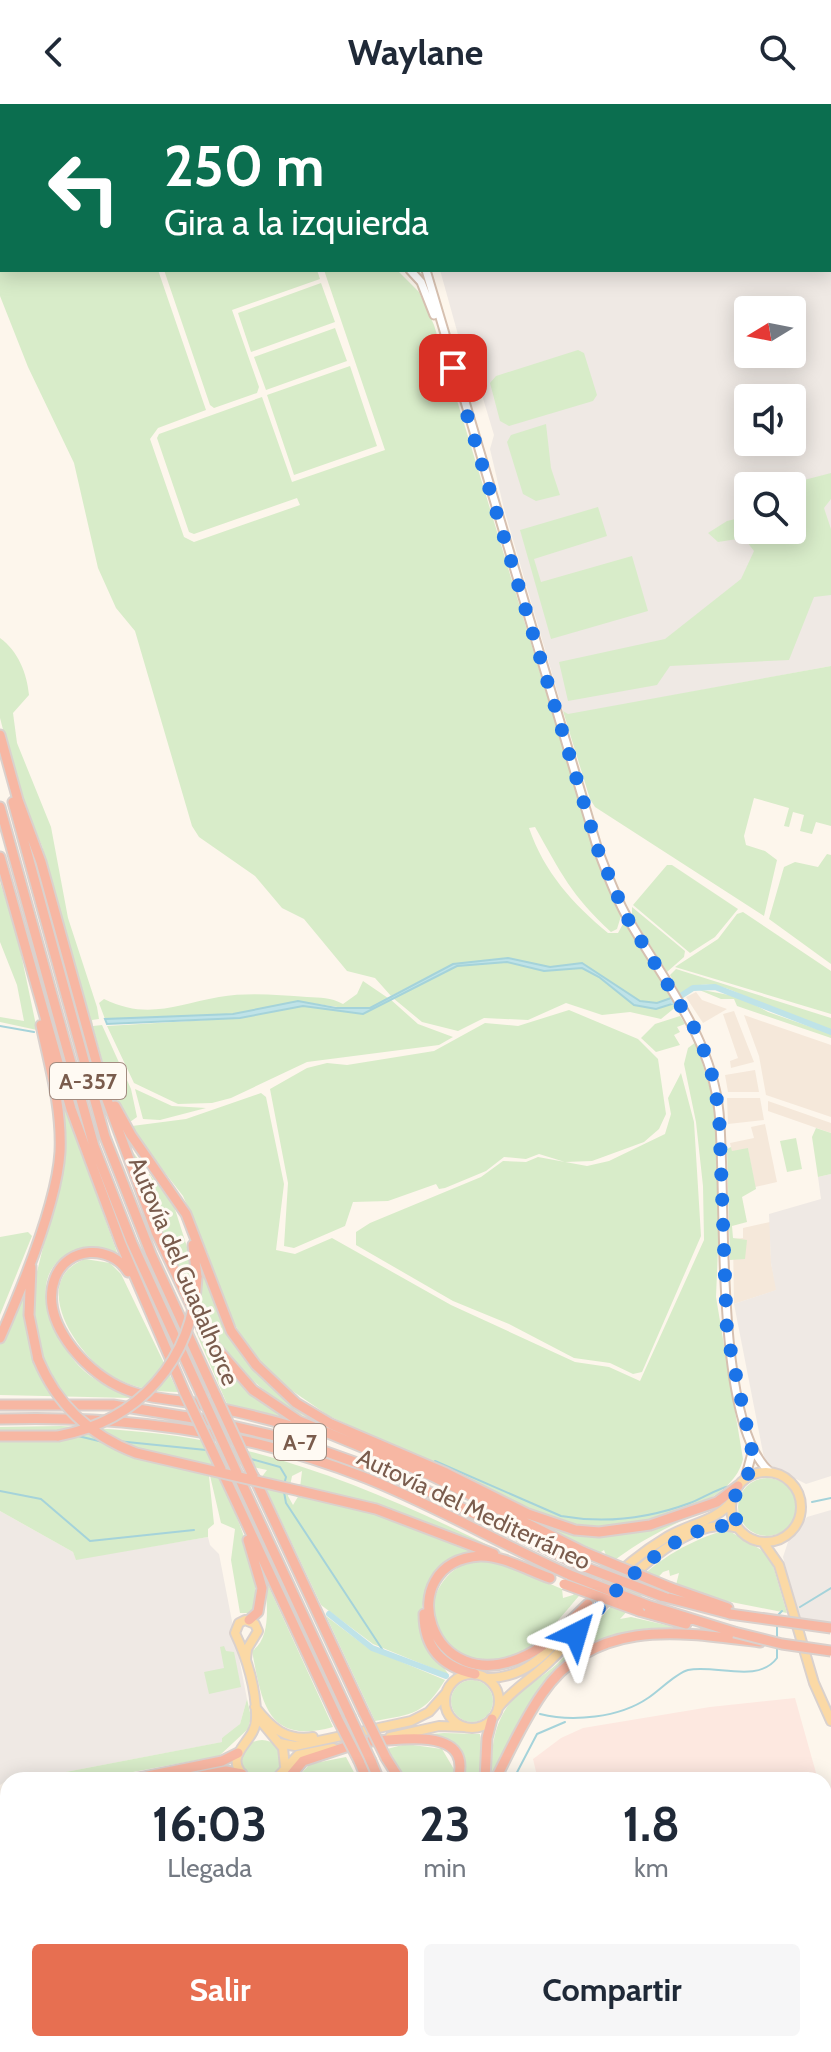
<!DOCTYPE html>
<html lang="es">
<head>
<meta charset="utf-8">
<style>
	:root { --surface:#fff; --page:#f6f6f7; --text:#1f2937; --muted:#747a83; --accent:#e76f51 }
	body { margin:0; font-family:Cabin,sans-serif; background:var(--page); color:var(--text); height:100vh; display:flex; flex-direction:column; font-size:30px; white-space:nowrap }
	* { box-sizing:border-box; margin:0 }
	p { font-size:26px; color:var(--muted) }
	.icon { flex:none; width:44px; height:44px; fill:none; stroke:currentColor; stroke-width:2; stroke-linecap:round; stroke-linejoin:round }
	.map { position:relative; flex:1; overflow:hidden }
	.side { position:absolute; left:0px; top:1668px; width:832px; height:280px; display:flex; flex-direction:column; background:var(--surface); border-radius:24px 24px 0 0; box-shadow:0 4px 20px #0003 }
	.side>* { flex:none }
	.guide { position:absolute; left:0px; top:0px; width:832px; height:168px; box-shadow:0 4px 20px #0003; background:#0b6e4f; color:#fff; overflow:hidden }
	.needle { width:52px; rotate:260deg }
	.controls { position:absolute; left:734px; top:192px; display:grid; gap:16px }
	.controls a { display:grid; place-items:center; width:72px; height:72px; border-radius:8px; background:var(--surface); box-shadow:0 4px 20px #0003; font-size:40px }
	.pin { position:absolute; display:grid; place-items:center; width:68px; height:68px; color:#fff; margin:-34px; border-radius:16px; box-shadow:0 4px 12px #0006 }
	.me { position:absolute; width:88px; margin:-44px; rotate:40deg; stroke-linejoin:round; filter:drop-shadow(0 0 6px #0008) }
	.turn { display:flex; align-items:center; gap:28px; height:168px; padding:0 32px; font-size:36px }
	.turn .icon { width:104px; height:104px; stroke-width:2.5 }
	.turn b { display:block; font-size:56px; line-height:68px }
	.eta { display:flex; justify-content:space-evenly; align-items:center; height:136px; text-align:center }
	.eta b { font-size:48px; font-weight:800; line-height:56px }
	.cta { display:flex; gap:16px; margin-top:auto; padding:16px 32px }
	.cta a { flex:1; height:92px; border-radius:8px; background:var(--accent); color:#fff; font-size:32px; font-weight:800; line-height:92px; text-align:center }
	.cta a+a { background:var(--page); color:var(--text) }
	header { display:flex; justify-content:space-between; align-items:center; height:104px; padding:0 32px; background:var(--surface); font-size:36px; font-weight:800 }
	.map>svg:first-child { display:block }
</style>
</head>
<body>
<header><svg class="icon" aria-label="back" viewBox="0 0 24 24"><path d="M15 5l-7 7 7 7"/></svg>Waylane<svg class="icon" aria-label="search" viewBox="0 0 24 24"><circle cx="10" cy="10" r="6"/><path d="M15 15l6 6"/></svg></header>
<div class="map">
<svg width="831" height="1948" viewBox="0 0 831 1948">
	<rect width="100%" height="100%" fill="#fdf6ec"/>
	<!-- residential -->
	<path fill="#f5e8da" d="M696,888L702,896L727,905L703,919L686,893Z
		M734,907L754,958L731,964L730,957L738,954L723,910Z
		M744,911L831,941V1013L766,991L759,952Z
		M755,966L759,988H728L725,971Z
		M727,994H760L764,1016L728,1020Z
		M768,997L831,1019V1029L768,1007Z
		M765,1020L777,1078L755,1083L748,1045L732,1048L730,1039L754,1034L751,1023Z
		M770,1118L771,1159L777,1186L734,1200L733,1135L743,1134V1124Z"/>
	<!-- commercial -->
	<path fill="#fde8e0" d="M795,1594L818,1676H538L533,1655L561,1634L583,1624L710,1603Z
		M824,1723L831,1749L829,1948H486L485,1940H824Z
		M8,1739V1940H429V1948H9L0,1928V1740Z"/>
	<!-- industrial -->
	<path fill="#efe9e4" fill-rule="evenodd" d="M831,38V562L568,611L563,607L504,405L490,345L494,331L479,281L471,276L474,261L462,245L440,166H830ZM748,206H792V250H748ZM748,294H792V338H748ZM748,382H792V426H748Z
		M831,1070V1372L806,1380L765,1359L734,1200L776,1186L771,1159L769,1110L821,1095L818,1073Z
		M831,1406V1520L801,1526L783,1453L788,1438L807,1413Z
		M0,1407L73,1448L76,1455L208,1433L210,1441L219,1450L247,1595L240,1620L233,1628L222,1634L223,1638L24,1676H8L0,1681Z"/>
	<!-- green -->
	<path fill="#d8ecc9" d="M0,158L2,166H158L206,306L158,324L150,335L184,433L194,438L300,401L297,394L194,430L189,428L157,334L159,330L262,293L292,378L385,346L324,166H397L419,188L434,221L599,762L621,812L617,825L611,828C571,791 561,769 535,723L529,724C544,768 573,800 608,829H618L624,818L673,895L657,899L640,897L582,859L550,863L507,854L453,860L391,892L375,874L347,867L304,815L282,804L255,772L199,733L192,722L135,527L116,504L98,464L74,359L28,263L0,192Z
		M164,166H317L320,175L232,206L259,283L257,289L214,304L210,301Z
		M321,179L335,218L251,248L238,209Z
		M335,224L347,257L266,286L254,253Z
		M578,246L584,249L597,291L593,297L509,322L500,317L490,279L496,272Z
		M350,262L377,342L294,371L267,291Z
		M546,320L551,364L560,391L536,397L523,390L507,338L511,331Z
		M831,369V395L824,404L831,425V491L814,493L789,556L670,562L657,581L568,597L559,558L665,535L741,475L754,447L744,434L718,438L708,429L727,417L748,412V426H792V382H781Z
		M598,403L607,432L534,455L541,478L632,452L648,507L551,535L520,426Z
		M0,534C18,547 27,569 29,591L13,609L17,639L51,723L68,814L97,903L99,915L92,916L93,922L102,921L131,985L137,1013L130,1018L132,1022L186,1015L261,989L266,993L284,1080L276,1146L295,1150L332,1134L451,1201L575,1258L609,1263L640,1277L704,1136L703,1082L696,1018L684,960L688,944L696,938L711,988L716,1021L719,1120L716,1193L743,1355C733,1403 640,1424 598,1425C586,1425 573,1421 561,1419L329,1312L291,1286L259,1258L238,1226L217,1189L208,1150L183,1092L131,1025L106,970L42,742L20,690L0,614Z
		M831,562V722L816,718L812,730L800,727L804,711L793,708L789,723L784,722L789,704L754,694L744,732L746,741L765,747L777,756L764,812L595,703L590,695L563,607L568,610Z
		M827,750L831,751V860L769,815L784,763L795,758L818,763Z
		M667,761H672L738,805L715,833L690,849L633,801Z
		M0,778L16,826L37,926L0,918V913L24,917L17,881L0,838Z
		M632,803L685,847L684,853L667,868L632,812Z
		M743,808L831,867V910L675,863L718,835L737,810Z
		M507,858C519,861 532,865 544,867C556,868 570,862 582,864C620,871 626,919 675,899L677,902L661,915L630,908L602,911L566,899L528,916L484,914L458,927L422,918L393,894L457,862Z
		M676,865L831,914V926C811,919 791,914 772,906C743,894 711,866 680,890L670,871Z
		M363,877L388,894L370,904L357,906L298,897L233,910L105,915L99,899L104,895C147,916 175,901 219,893C248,888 278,891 307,893C321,894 330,893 343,900L357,890Z
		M697,885L740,893L768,908L831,930V934L737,902L734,895H721Z
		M390,895L418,920L453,933L439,941L307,958L231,994L212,999L178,1000L134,979L107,922L240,914L303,902L363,910Z
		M569,906L638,935L658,955L666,1010L659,1025L644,1038L592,1057L565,1058L539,1050L526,1055L504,1053L486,1067L445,1084L439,1085L436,1080L388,1097L353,1098L345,1122L294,1144L284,1142L288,1079L270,985L307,964L327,959L347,961L434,947L485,919L518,922Z
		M680,912L685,920L677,923L680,928L674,931L680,941L656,948L641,934L655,920Z
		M681,969L694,1018L701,1132L642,1268L633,1270L610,1259L574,1254L509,1220L453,1197L356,1141V1128L370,1119L481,1073L503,1057L526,1058L538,1053L587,1062L609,1057L665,1030L671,1010L668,994Z
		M135,985L172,1002L206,1004L160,1016L143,1015Z
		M63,997L118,1151C83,1135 41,1152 46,1195C49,1219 63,1244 79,1262C93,1277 114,1286 132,1294L0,1291V1240L24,1181V1215L35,1256L42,1253L33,1211L34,1180L65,1054Z
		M816,1024L831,1029V1070L818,1073L812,1033Z
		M796,1034L802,1065L787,1068L780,1037Z
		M129,1043L174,1102L200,1184V1159C227,1248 266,1287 347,1331C206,1281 178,1171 129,1043Z
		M731,1043L732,1047L748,1044L756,1085L742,1093L747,1118L732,1122L733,1134L747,1136L745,1155L730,1156L727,1045Z
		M28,1128L32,1132L0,1211V1133Z
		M85,1155L110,1159L121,1170L178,1288C155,1288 132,1284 112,1272C78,1253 27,1177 85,1155Z
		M195,1226L225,1268L287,1314L227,1300Z
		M61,1322C106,1325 151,1327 195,1335C305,1356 404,1399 504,1449L375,1401L300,1384L302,1367L292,1372L288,1392L293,1401L299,1391L375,1410L479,1449L434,1473L422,1502L423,1535L449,1571L373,1540L321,1501L261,1374L267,1366L210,1354C231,1399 260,1455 255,1505L251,1509H240L231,1456L235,1425L221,1419L208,1363L214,1420L208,1425V1433L76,1456L73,1448L0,1407V1337L57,1336L0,1330V1323Z
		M738 1403a29 29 0 1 1 58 0a29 29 0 1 1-58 0Z
		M519,1410C580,1438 618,1436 681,1417C650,1432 617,1450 594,1475C554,1517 524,1577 454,1549C449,1541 439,1533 436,1524C423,1492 452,1453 486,1457C511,1460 538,1475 562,1485L563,1494L573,1491L607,1454L604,1446L598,1450Z
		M722,1427L731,1428L770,1451L787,1509L726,1497L676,1481L679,1469L670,1472L669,1466L663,1468L620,1515L631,1513L679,1524C567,1519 536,1586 491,1673C492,1646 492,1626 507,1603C519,1585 542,1574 558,1559C614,1505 642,1452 722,1427Z
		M263,1470L333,1623C267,1641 262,1599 252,1547C273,1534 267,1492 263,1470Z
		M326,1512L368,1544L445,1576C424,1610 414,1610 375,1617Z
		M224,1542L226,1547L234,1548L241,1583L209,1590L204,1568L224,1564L220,1543Z
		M451 1597a21 21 0 1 1 42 0a21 21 0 1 1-42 0Z
		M247,1595L251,1613L248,1625L219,1652L90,1676H24L222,1638V1634L240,1620Z
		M444,1629L480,1630L483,1658L479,1676H461L451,1642L432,1630Z
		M242 1656a20 20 0 1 1 40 0a20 20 0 1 1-40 0Z
		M406,1640L442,1645L455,1667L453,1676H405L387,1645Z
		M346,1653L358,1676H295L310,1660Z
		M8,1820V1891L0,1895V1824Z"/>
	<!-- water -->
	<path fill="#bfe3e8" stroke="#a5d3da" stroke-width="2" d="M508,854L550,863L582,859L640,897L657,899L671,894L675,899L656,905L634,901L599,873L582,864L544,867L507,858L457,862L363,910L303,902L240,914L107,920L105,915L233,910L298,897L336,904H370L453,860Z"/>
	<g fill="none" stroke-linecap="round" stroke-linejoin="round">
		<!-- stream -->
		<path stroke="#a5d3da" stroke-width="2" d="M0,922L34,928
			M78,1332L103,1338
			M117,1337L206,1346
			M251,1355L280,1363L286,1373L284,1381
			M435,1357L561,1412C606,1420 647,1415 690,1399C703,1394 716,1385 730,1382
			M0,1387L41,1395L90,1437L194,1426
			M284,1388L286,1399L384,1548
			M812,1398L831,1394
			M800,1503L831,1484
			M777,1512L782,1507
			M777,1536V1518
			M540,1610C572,1618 619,1614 648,1594C659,1587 676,1569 688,1566C715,1560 758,1580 777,1554V1542
			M513,1676L537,1630L565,1618"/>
		<!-- canal -->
		<path stroke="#bfe3e8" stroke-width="6" d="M673,897L693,884L715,883L831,928
			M329,1510L372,1544L446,1572"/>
		<defs>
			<path id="secondary" d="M410,166L421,178L434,211
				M426,166L598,746C607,769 615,792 627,813C663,876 711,932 719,1008C727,1085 713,1320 770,1368
				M745,1375L752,1349
				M824,1861L831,1859
				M824,1869L831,1870
				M0,1905L8,1901
				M308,1940L310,1948
				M496,1948L524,1940
				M525,1948L556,1940"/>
			<path id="primary" d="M359,0V2
				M368,0L369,2
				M814,0H817
				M780,2V0
				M731 1403a35 35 0 1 1 70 0a35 35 0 1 1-70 0Z
				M763,1438L779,1461L814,1579L831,1617
				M599,1488C619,1467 642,1448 667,1433C688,1420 717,1417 732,1397
				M246,1555L247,1545L258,1527L255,1520L245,1516L239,1519L235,1529C247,1554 257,1587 256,1615C256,1640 218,1650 248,1676
				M445 1597a27 27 0 1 1 54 0a27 27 0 1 1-54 0Z
				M486,1574C524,1575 547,1550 569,1523
				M255,1603C271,1624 286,1637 313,1633
				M498,1604C513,1584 536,1572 553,1554C592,1516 676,1405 738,1424
				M258,1614L283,1644L285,1662
				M390,1633L439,1622L464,1623
				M279,1639L295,1642L411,1617L429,1608L446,1589
				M275,1676L298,1651L333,1644"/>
			<path id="highway" d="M0,631L18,696L41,758L106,993L156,1128L205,1231L253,1286L299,1317L432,1372L584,1448
				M13,698L105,1033L151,1150L216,1292
				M0,703L94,1042L132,1139L201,1290
				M0,753L71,1005L121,1140L185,1289
				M115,1002L131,1031L186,1110L231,1227L256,1261L296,1299L331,1320L446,1369L528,1410L575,1426L599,1428L650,1421L717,1398L738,1382
				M193,1141L197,1173
				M31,1163L29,1211L38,1255
				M128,1168C111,1140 67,1142 55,1174C39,1216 83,1265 118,1282C142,1294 168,1295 195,1299C235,1307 275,1316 314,1329
				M0,1234C21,1186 57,1099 60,1048C62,1005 50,963 41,921
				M0,1301H113L206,1316L293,1336L405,1376L577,1460
				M0,1315C124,1311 250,1328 366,1374C436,1402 501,1440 570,1471
				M0,1332H58
				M221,1365L337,1614
				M237,1369L350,1612
				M254,1373L364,1609
				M300,1387L376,1405L494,1450
				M248,1436L262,1484L258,1508L249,1516
				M550,1474C529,1467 502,1451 480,1452C389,1458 428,1600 527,1551C551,1539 569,1518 588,1500
				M671,1484L728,1504
				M661,1492L730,1510
				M647,1501L734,1528
				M639,1507L686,1520
				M424,1510C424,1544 442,1563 475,1570
				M371,1637C399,1637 473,1621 458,1676
				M386,1654L400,1676
				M359,1657L367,1676
				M371,1657L379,1676
				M128,1676L222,1657L238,1649
				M181,1676L226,1667L242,1670
				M276,1676L277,1675
				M287,1676L303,1657L355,1640
				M485,1676L487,1634L492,1615
				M495,1676C510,1647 523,1617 542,1590C594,1513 681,1528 760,1538
				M0,1701L8,1699
				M0,1711L8,1710
				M438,1940L439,1948
				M449,1940L450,1948
				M462,1940V1948"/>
		</defs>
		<!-- secondary casing -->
		<use href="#secondary" stroke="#d6c0b0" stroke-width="11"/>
		<!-- primary casing -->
		<use href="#primary" stroke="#dad1cd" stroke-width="12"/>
		<!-- highway casing -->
		<use href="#highway" stroke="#dad1cd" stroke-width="13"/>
		<!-- secondary -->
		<use href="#secondary" stroke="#fff" stroke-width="7"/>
		<!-- primary -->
		<use href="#primary" stroke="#fbd9a5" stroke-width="8"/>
		<!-- highway -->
		<use href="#highway" stroke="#f7b7a3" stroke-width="9"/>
		<defs>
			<path id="highway-bridge" d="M38,1255C57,1301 89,1331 136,1349L300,1387
				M185,1289L221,1365
				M201,1290L237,1369
				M216,1292L253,1372
				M58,1332C139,1317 193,1256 197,1173
				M584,1448L671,1484
				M577,1460L661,1492
				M570,1471L647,1501
				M564,1480L639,1507
				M730,1510L831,1524
				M734,1528L782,1540L831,1547
				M364,1609L386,1654
				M350,1612L371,1657
				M337,1614L359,1657"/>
		</defs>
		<!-- highway-bridge casing -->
		<use href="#highway-bridge" stroke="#dad1cd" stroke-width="13" stroke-linecap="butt"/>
		<!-- highway-bridge -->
		<use href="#highway-bridge" stroke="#f7b7a3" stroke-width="9"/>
	</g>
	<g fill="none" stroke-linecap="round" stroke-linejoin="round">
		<!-- route -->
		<path stroke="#1a73e8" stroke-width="14" stroke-dasharray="0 25.2" d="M453,264L598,746L626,812L699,932L712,971L719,1007L727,1229L752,1347L748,1371L732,1397L738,1424C684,1408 608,1493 576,1530"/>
	</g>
	<g text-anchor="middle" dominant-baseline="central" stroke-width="6" stroke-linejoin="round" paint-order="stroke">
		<!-- shield labels -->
		<g fill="#fffaf3" stroke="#a28b7f" stroke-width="2">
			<rect x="50" y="959" width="76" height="36" rx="6"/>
			<rect x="274" y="1320" width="52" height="36" rx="6"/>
		</g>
		<g font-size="22" font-weight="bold" fill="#7a5c4d">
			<text x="88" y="977">A-357</text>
			<text x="300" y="1338">A-7</text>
		</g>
		<!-- street labels -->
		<g font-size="24" fill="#7a5c4d" stroke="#fffaf3">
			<text transform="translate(184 1167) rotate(67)">Autovía del Guadalhorce</text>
			<text transform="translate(474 1405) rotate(25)">Autovía del Mediterráneo</text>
		</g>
	</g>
</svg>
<div class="controls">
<a><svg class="needle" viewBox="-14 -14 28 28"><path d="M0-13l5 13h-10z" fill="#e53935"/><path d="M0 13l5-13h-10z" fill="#747a83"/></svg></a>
<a><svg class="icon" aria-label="sound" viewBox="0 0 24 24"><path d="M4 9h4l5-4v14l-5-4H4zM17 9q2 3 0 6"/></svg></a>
<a><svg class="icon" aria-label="search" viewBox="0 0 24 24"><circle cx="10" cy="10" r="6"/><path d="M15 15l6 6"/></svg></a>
</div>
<div class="pin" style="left:453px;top:264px;background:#d93025"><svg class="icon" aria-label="arrive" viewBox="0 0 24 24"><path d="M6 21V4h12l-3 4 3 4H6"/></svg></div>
<svg class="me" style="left:576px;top:1530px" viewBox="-20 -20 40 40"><path d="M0-17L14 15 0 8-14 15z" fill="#1a73e8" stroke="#fff" stroke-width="4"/></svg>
<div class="guide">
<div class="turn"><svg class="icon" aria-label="left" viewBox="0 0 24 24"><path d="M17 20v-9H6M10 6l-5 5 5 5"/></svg><div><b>250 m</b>Gira a la izquierda</div></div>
</div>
<section class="side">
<div class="eta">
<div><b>16:03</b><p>Llegada</p></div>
<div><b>23</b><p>min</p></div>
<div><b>1.8</b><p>km</p></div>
</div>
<div class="cta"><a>Salir</a><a>Compartir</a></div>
</section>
</div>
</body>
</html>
